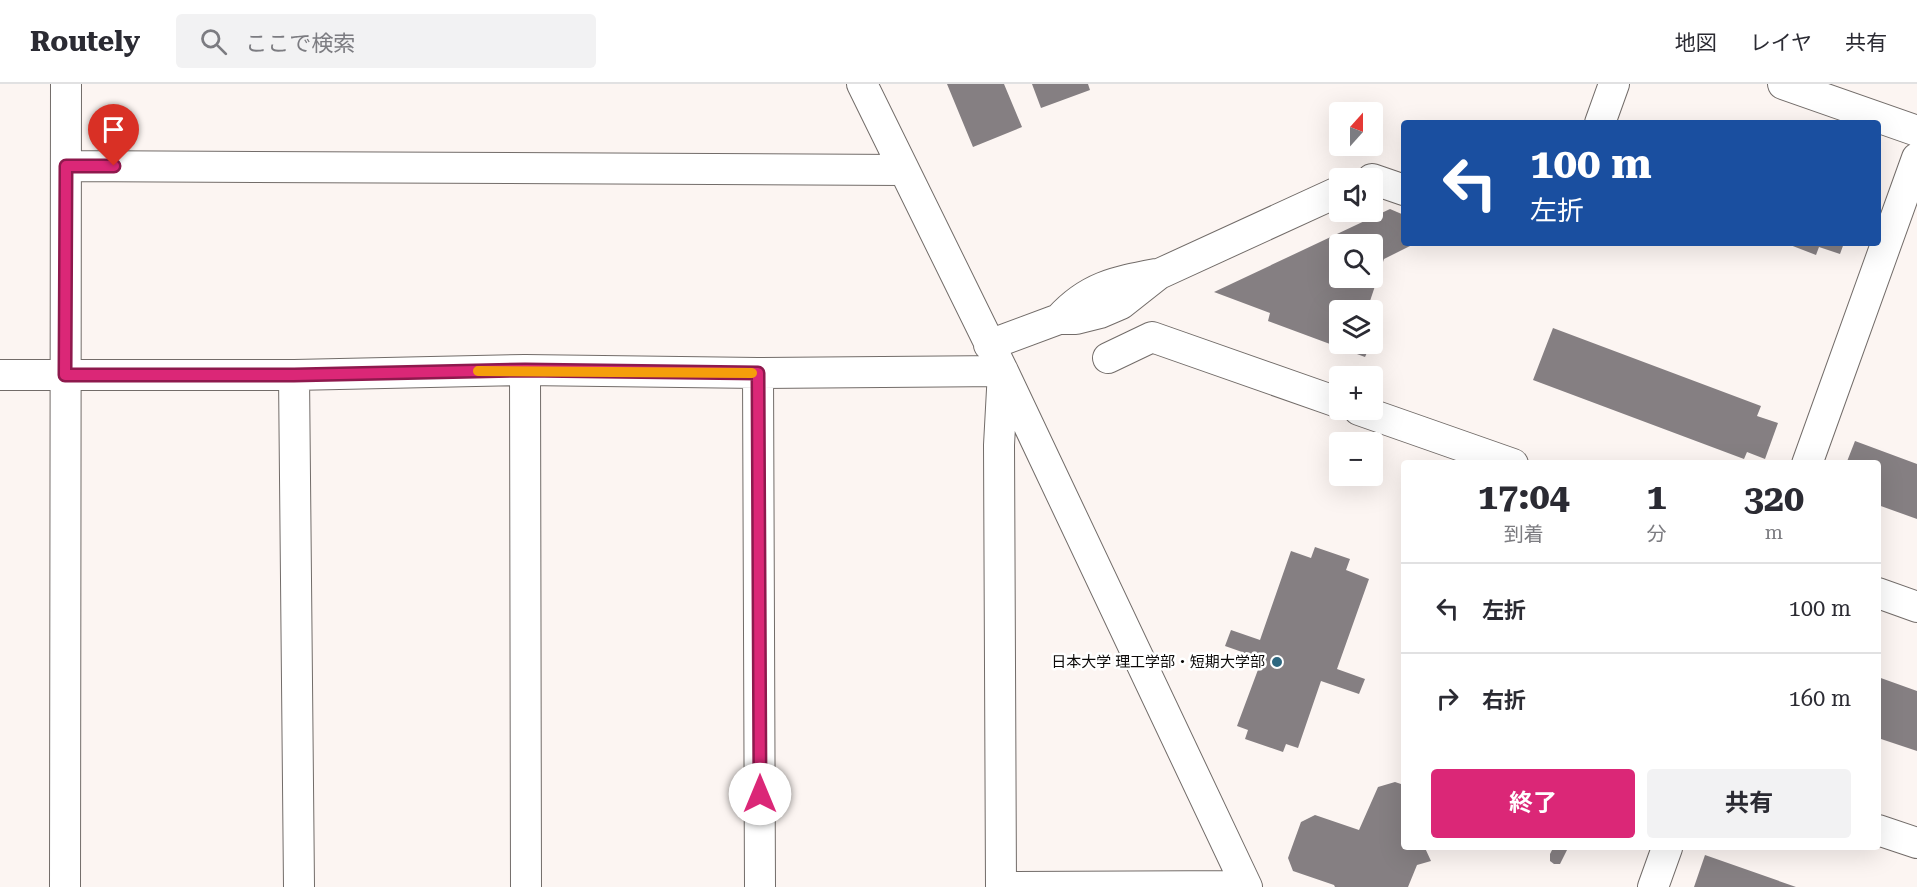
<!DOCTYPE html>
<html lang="ja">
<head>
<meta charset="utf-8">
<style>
	:root { --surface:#fff; --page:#f2f2f3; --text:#2b2b33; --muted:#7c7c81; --line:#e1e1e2; --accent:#db2777 }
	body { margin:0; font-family:"Roboto Serif","Noto Sans JP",serif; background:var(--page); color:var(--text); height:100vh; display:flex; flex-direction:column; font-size:22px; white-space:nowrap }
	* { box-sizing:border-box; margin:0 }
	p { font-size:20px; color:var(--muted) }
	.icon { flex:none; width:33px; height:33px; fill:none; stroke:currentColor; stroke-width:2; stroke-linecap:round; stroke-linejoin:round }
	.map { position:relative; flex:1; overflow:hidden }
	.panel { position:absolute; left:1401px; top:376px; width:480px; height:390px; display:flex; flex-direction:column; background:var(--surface); border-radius:6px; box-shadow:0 6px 24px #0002 }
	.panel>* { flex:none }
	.guide { position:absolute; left:1401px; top:36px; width:480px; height:126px; border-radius:6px; box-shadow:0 6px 24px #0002; background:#1a4fa0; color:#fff; overflow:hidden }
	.needle { width:39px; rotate:21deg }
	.fabs { position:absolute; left:1329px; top:18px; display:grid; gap:12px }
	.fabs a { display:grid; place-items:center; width:54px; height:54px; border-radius:6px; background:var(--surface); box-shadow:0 6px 24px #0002; font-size:30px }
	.pin { position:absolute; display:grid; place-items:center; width:51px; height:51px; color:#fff; margin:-62px -26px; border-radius:50% 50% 50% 0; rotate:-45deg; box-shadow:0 0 6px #0007 }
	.pin .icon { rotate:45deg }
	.me { position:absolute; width:66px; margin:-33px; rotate:0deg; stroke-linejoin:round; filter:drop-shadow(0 0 4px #0008) }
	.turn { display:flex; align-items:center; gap:21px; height:126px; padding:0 30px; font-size:27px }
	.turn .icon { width:78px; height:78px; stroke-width:2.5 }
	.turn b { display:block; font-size:42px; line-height:51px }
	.eta { display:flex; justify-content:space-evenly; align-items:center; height:102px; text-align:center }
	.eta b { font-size:36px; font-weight:700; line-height:42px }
	.action { display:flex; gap:12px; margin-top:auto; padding:12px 30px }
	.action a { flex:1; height:69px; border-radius:6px; background:var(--accent); color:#fff; font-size:24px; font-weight:700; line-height:69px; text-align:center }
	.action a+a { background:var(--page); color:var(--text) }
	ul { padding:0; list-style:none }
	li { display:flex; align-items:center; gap:18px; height:90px; padding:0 30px; border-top:2px solid var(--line) }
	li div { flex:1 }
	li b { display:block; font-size:22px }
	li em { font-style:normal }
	header { display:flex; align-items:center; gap:36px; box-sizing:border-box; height:84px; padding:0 30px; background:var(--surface); border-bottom:2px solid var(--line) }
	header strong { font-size:28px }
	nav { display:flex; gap:33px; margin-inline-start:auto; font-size:21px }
	.search { width:420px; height:54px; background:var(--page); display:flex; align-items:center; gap:15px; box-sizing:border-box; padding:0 21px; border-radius:6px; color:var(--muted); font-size:22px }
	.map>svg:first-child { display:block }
</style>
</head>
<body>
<header>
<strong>Routely</strong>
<div class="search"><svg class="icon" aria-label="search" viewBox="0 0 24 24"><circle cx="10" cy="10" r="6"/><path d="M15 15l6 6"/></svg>ここで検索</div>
<nav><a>地図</a><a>レイヤ</a><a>共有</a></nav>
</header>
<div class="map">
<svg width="1917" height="803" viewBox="0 0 1917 803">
	<rect width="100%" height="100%" fill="#fcf5f2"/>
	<!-- building -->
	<path fill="#857f82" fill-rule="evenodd" d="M947,0H1004L1022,43L973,63Z
		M1032,0H1088L1090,6L1041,24Z
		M1390,125L1404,131V159H1416L1384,175L1367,226H1340V260H1371L1365,273L1268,237L1270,229L1214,208ZM1340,160H1372V194H1340Z
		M1785,159H1844L1840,170L1819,163L1816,171Z
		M1553,244L1761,322L1757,332L1778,339L1765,375L1747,368L1744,375L1533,296Z
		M1855,357L1917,380V435L1878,421V380H1846Z
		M1315,463L1350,475L1346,486L1369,495L1337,585L1365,595L1359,610L1321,597L1298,664L1286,660L1283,668L1245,655L1248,646L1237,642L1262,575L1225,562L1231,546L1260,556L1291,467L1311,474Z
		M1878,593L1917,607V667L1878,654Z
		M1395,698L1404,701V764H1425L1431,777L1417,781L1408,803H1335L1334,801L1293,787L1288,774L1301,738L1315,731L1359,746L1378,703Z
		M1553,764H1568L1560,780H1554L1550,777V770Z
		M1705,771L1796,803H1694Z"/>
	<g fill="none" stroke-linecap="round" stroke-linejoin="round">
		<defs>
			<path id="minor" d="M862,0L1003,287L1247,803
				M1783,0L1917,47
				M1600,39L1614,0
				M66,82L903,86
				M1372,95L1404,106
				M1059,235C1088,203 1114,198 1156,190
				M989,261L1059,235H1076L1100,229L1121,220L1159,190L1340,107
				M1108,274L1152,253L1340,319
				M525,286L526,803
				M758,289L760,803
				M0,291H294L525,286L758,289L1003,287L999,361L1001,803L1246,802
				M294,291L299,803
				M1359,326L1513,380
				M1807,380L1917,74
				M1878,509L1917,523
				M1878,746L1917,759
				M65,803L66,0
				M1653,803L1667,764"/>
		</defs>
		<!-- minor casing -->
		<use href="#minor" stroke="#726c69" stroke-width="32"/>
		<!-- minor -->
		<use href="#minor" stroke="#fff" stroke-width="30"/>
	</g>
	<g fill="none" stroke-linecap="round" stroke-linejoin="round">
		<defs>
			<path id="route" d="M114,82H66L65,291H294L525,286L758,289L760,710"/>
		</defs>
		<!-- route casing -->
		<use href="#route" stroke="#8e194d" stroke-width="15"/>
		<!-- route -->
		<use href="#route" stroke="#db2777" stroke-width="10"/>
		<!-- slow -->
		<path stroke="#f59e0b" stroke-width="10" d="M478,287L752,289"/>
	</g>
	<!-- markers -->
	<circle fill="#2d6780" stroke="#fff" stroke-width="2" cx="1277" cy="578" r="6"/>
	<g text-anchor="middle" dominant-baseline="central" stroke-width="5" stroke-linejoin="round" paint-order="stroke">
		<!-- poi labels -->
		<g font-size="15" fill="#0d0b0a" stroke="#fff" text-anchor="end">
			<text x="1265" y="578">日本大学 理工学部・短期大学部</text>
		</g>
	</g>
</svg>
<div class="fabs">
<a><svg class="needle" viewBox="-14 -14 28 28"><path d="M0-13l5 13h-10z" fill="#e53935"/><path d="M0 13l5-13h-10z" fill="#7c7c81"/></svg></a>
<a><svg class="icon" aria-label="sound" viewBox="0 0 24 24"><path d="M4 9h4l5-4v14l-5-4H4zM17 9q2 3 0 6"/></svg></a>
<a><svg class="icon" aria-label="search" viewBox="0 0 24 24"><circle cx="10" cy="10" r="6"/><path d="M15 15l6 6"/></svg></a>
<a><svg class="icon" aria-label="layers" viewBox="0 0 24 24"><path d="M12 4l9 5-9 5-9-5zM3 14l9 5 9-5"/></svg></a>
<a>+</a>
<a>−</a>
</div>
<div class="pin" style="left:114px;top:82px;background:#d93025"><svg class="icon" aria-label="arrive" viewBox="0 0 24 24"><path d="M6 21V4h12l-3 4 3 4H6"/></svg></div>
<svg class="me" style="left:760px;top:710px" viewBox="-20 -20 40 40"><circle r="19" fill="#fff"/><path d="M0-13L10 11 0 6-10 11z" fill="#db2777"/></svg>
<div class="guide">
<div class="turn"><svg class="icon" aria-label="left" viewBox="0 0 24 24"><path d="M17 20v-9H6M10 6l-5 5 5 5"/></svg><div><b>100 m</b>左折</div></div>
</div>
<section class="panel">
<div class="eta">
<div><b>17:04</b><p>到着</p></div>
<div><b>1</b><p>分</p></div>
<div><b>320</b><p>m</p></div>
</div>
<ul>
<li><svg class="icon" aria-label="left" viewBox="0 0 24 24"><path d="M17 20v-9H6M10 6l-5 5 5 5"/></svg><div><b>左折</b></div><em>100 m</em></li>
<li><svg class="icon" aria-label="right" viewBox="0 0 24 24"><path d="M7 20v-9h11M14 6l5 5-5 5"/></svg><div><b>右折</b></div><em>160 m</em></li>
</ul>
<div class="action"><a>終了</a><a>共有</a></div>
</section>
</div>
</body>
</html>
